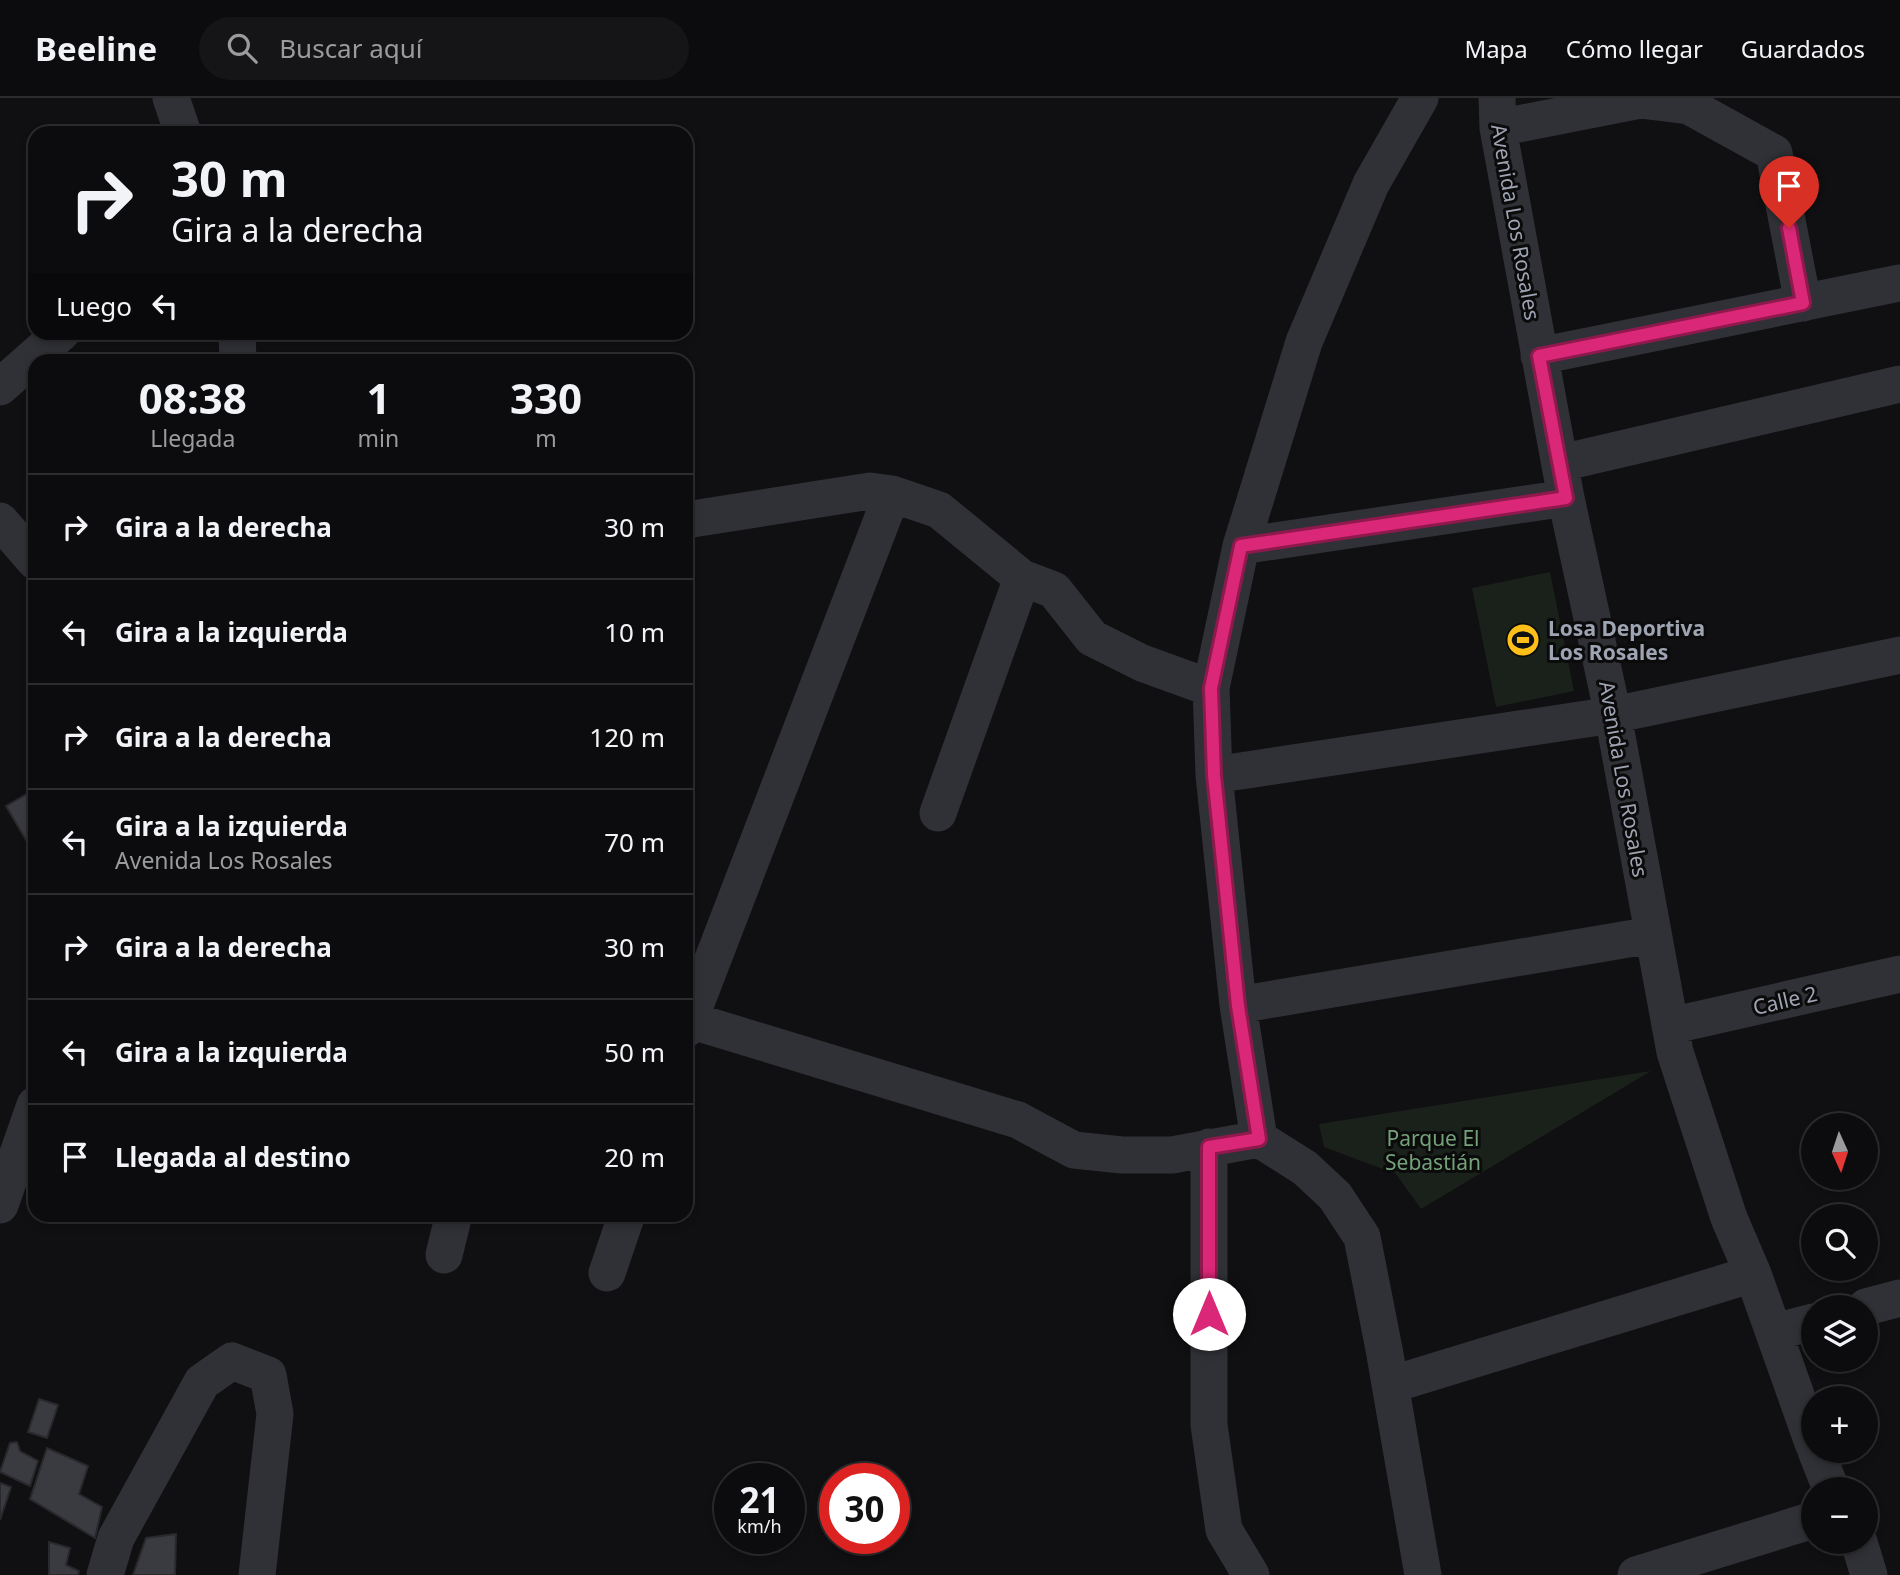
<!DOCTYPE html>
<html lang="es">
<head>
<meta charset="utf-8">
<style>
	:root { --surface:#0c0b0d; --page:#151416; --text:#f1f3f6; --muted:#9a9b9d; --line:#2c2b2e }
	body { margin:0; font-family:"Noto Sans",sans-serif; background:var(--page); color:var(--text); height:100vh; display:flex; flex-direction:column; font-size:26px; white-space:nowrap }
	* { box-sizing:border-box; margin:0 }
	p { font-size:23px; color:var(--muted) }
	.icon { flex:none; width:38px; height:38px; fill:none; stroke:currentColor; stroke-width:2; stroke-linecap:round; stroke-linejoin:round }
	.map { position:relative; flex:1; overflow:hidden }
	.panel { position:absolute; left:28px; top:256px; width:665px; height:868px; display:flex; flex-direction:column; background:var(--surface); border-radius:21px; box-shadow:0 4px 10px #0003,0 0 0 2px var(--line) }
	.panel>* { flex:none }
	.top-card { position:absolute; left:28px; top:28px; width:665px; height:214px; border-radius:21px; box-shadow:0 4px 10px #0003,0 0 0 2px var(--line); background:#0c0b0d; color:var(--text); overflow:hidden }
	.needle { width:46px; rotate:177deg }
	.buttons { position:absolute; left:1801px; top:1015px; display:grid; gap:14px }
	.buttons a { display:grid; place-items:center; width:77px; height:77px; border-radius:50%; background:var(--surface); box-shadow:0 4px 10px #0003,0 0 0 2px var(--line); font-size:35px }
	.speed { position:absolute; left:714px; top:1365px; display:flex; gap:14px; font-size:35px; font-weight:700; text-align:center }
	.speed>* { display:grid; place-content:center; width:91px; height:91px; border-radius:50%; background:var(--surface); box-shadow:0 4px 10px #0003,0 0 0 2px var(--line); line-height:1 }
	.speed small { font-size:18px; font-weight:400 }
	.speed .limit { border:10px solid #d22; background:#fff; color:#111 }
	.pin { position:absolute; display:grid; place-items:center; width:60px; height:60px; color:#fff; margin:-72px -30px; border-radius:50% 50% 50% 0; rotate:-45deg; box-shadow:0 0 7px #0007 }
	.pin .icon { rotate:45deg }
	.me { position:absolute; width:77px; margin:-38px; rotate:0deg; stroke-linejoin:round; filter:drop-shadow(0 0 5px #0008) }
	.turn { display:flex; align-items:center; gap:24px; height:147px; padding:0 28px; font-size:32px }
	.turn .icon { width:91px; height:91px; stroke-width:2.5 }
	.turn b { display:block; font-size:49px; line-height:60px }
	.then { display:flex; align-items:center; height:66px; padding:0 28px; background:#0003; gap:14px; font-size:26px }
	.eta { display:flex; justify-content:space-evenly; align-items:center; height:119px; text-align:center }
	.eta b { font-size:42px; font-weight:700; line-height:49px }
	ul { padding:0; list-style:none }
	li { display:flex; align-items:center; gap:21px; height:105px; padding:0 28px; border-top:2px solid var(--line) }
	li div { flex:1 }
	li b { display:block; font-size:26px }
	li em { font-style:normal }
	header { display:flex; align-items:center; gap:42px; box-sizing:border-box; height:98px; padding:0 35px; background:var(--surface); border-bottom:2px solid var(--line) }
	header strong { font-size:33px }
	nav { display:flex; gap:38px; margin-inline-start:auto; font-size:24px }
	.search { width:490px; height:63px; background:var(--page); display:flex; align-items:center; gap:18px; box-sizing:border-box; padding:0 24px; border-radius:38px; color:var(--muted); font-size:26px }
	.map>svg:first-child { display:block }
</style>
</head>
<body>
<header>
<strong>Beeline</strong>
<div class="search"><svg class="icon" aria-label="search" viewBox="0 0 24 24"><circle cx="10" cy="10" r="6"/><path d="M15 15l6 6"/></svg>Buscar aquí</div>
<nav><a>Mapa</a><a>Cómo llegar</a><a>Guardados</a></nav>
</header>
<div class="map">
<svg width="1900" height="1477" viewBox="0 0 1900 1477">
	<rect width="100%" height="100%" fill="#100f11"/>
	<!-- green -->
	<path fill="#1a211b" d="M1550,474L1574,593L1496,609L1472,490Z
		M1651,973L1421,1111L1396,1076L1324,1049L1319,1026Z"/>
	<!-- building -->
	<path fill="#3a3b41" stroke="#29292d" stroke-width="2" d="M32,693L35,696V734L26,742L6,708Z
		M39,1301L58,1307L47,1340L28,1334Z
		M17,1344L20,1353L38,1363L30,1388L0,1374L10,1345Z
		M47,1350L88,1368L79,1396L102,1409L95,1440L30,1401Z
		M0,1385L11,1389L0,1422Z
		M176,1436L175,1477H133L146,1440Z
		M49,1444L70,1450L66,1467L79,1473L78,1477H49Z"/>
	<g fill="none" stroke-linecap="round" stroke-linejoin="round">
		<!-- street -->
		<path stroke="#303136" stroke-width="37" d="M171,0L183,35
			M1420,0L1371,86L1304,244L1241,448L1211,590L1214,677L1238,907L1259,1041L1305,1070L1335,1098L1362,1139L1384,1251L1423,1477
			M1497,0L1498,30L1566,400L1613,617L1675,954L1729,1120L1753,1176L1813,1345
			M1498,30L1640,2L1689,8L1774,55L1803,205
			M237,234L238,262
			M1539,258L1900,185
			M0,289L62,234
			M1561,365L1900,286
			M686,422L870,393L892,396L939,412L1022,480L1054,492L1092,540L1142,565L1211,590
			M0,423L35,463
			M1241,448L1566,400
			M1214,677L1613,617L1900,557
			M938,715L1022,480
			M1238,907L1652,837
			M686,921L1018,1022L1074,1052L1122,1057H1172L1259,1041
			M1670,928L1900,876
			M686,931L892,396
			M1209,1049V1327L1224,1432L1251,1477
			M0,1107L35,1007
			M444,1157L454,1116
			M607,1175L627,1116
			M1866,1209L1900,1200
			M1774,1234L1813,1224
			M1390,1287L1753,1176
			M1816,1353L1831,1391
			M1859,1444L1869,1477
			M105,1477L116,1440L202,1284L232,1263L268,1277L275,1316L257,1477
			M1636,1477L1813,1422"/>
	</g>
	<g fill="none" stroke-linecap="round" stroke-linejoin="round">
		<defs>
			<path id="route" d="M1209,1216V1049L1259,1041L1238,908L1214,677L1211,590L1241,448L1566,400L1539,258L1803,205L1789,130"/>
		</defs>
		<!-- route casing -->
		<use href="#route" stroke="#8e194d" stroke-width="18"/>
		<!-- route -->
		<use href="#route" stroke="#db2777" stroke-width="12"/>
	</g>
	<!-- icons -->
	<defs>
		<symbol id="stadium-disc" viewBox="-11 -11 22 22"><circle r="9.5" fill="#ffbf19" stroke="#0b0b0c"/><path d="M0-5a6.5 5 0 1 0 0 10a6.5 5 0 1 0 0-10ZM-3.5-1.8h7v3.6h-7Z" fill="#111"/></symbol>
	</defs>
	<g fill-rule="evenodd">
		<use href="#stadium-disc" x="1504" y="523" width="38" height="38"/>
	</g>
	<g text-anchor="middle" dominant-baseline="central" stroke-width="6" stroke-linejoin="round" paint-order="stroke">
		<!-- street labels -->
		<g font-size="21" fill="#9fa4b3" stroke="#0b0b0c">
			<text transform="translate(1516 124) rotate(80)">Avenida Los Rosales</text>
			<text transform="translate(1624 681) rotate(80)">Avenida Los Rosales</text>
			<text transform="translate(1785 902) rotate(-13)">Calle 2</text>
		</g>
		<!-- poi labels -->
		<g font-size="21" font-weight="bold" fill="#9fa4b3" stroke="#0b0b0c" text-anchor="start">
			<text x="1548" y="530">Losa Deportiva<tspan x="1548" dy="24">Los Rosales</tspan></text>
		</g>
		<!-- park labels -->
		<g font-size="21" fill="#74a179" stroke="#0b0b0c">
			<text x="1433" y="1040">Parque El<tspan x="1433" dy="24">Sebastián</tspan></text>
		</g>
	</g>
</svg>
<div class="buttons">
<a><svg class="needle" viewBox="-14 -14 28 28"><path d="M0-13l5 13h-10z" fill="#e53935"/><path d="M0 13l5-13h-10z" fill="#9a9b9d"/></svg></a>
<a><svg class="icon" aria-label="search" viewBox="0 0 24 24"><circle cx="10" cy="10" r="6"/><path d="M15 15l6 6"/></svg></a>
<a><svg class="icon" aria-label="layers" viewBox="0 0 24 24"><path d="M12 4l9 5-9 5-9-5zM3 14l9 5 9-5"/></svg></a>
<a>+</a>
<a>−</a>
</div>
<div class="speed"><div>21<small>km/h</small></div><div class="limit">30</div></div>
<div class="pin" style="left:1789px;top:130px;background:#d93025"><svg class="icon" aria-label="arrive" viewBox="0 0 24 24"><path d="M6 21V4h12l-3 4 3 4H6"/></svg></div>
<svg class="me" style="left:1209px;top:1216px" viewBox="-20 -20 40 40"><circle r="19" fill="#fff"/><path d="M0-13L10 11 0 6-10 11z" fill="#db2777"/></svg>
<div class="top-card">
<div class="turn"><svg class="icon" aria-label="right" viewBox="0 0 24 24"><path d="M7 20v-9h11M14 6l5 5-5 5"/></svg><div><b>30 m</b>Gira a la derecha</div></div>
<div class="then">Luego<svg class="icon" aria-label="left" viewBox="0 0 24 24"><path d="M17 20v-9H6M10 6l-5 5 5 5"/></svg></div>
</div>
<section class="panel">
<div class="eta">
<div><b>08:38</b><p>Llegada</p></div>
<div><b>1</b><p>min</p></div>
<div><b>330</b><p>m</p></div>
</div>
<ul>
<li><svg class="icon" aria-label="right" viewBox="0 0 24 24"><path d="M7 20v-9h11M14 6l5 5-5 5"/></svg><div><b>Gira a la derecha</b></div><em>30 m</em></li>
<li><svg class="icon" aria-label="left" viewBox="0 0 24 24"><path d="M17 20v-9H6M10 6l-5 5 5 5"/></svg><div><b>Gira a la izquierda</b></div><em>10 m</em></li>
<li><svg class="icon" aria-label="right" viewBox="0 0 24 24"><path d="M7 20v-9h11M14 6l5 5-5 5"/></svg><div><b>Gira a la derecha</b></div><em>120 m</em></li>
<li><svg class="icon" aria-label="left" viewBox="0 0 24 24"><path d="M17 20v-9H6M10 6l-5 5 5 5"/></svg><div><b>Gira a la izquierda</b><p>Avenida Los Rosales</p></div><em>70 m</em></li>
<li><svg class="icon" aria-label="right" viewBox="0 0 24 24"><path d="M7 20v-9h11M14 6l5 5-5 5"/></svg><div><b>Gira a la derecha</b></div><em>30 m</em></li>
<li><svg class="icon" aria-label="left" viewBox="0 0 24 24"><path d="M17 20v-9H6M10 6l-5 5 5 5"/></svg><div><b>Gira a la izquierda</b></div><em>50 m</em></li>
<li><svg class="icon" aria-label="arrive" viewBox="0 0 24 24"><path d="M6 21V4h12l-3 4 3 4H6"/></svg><div><b>Llegada al destino</b></div><em>20 m</em></li>
</ul>
</section>
</div>
</body>
</html>
